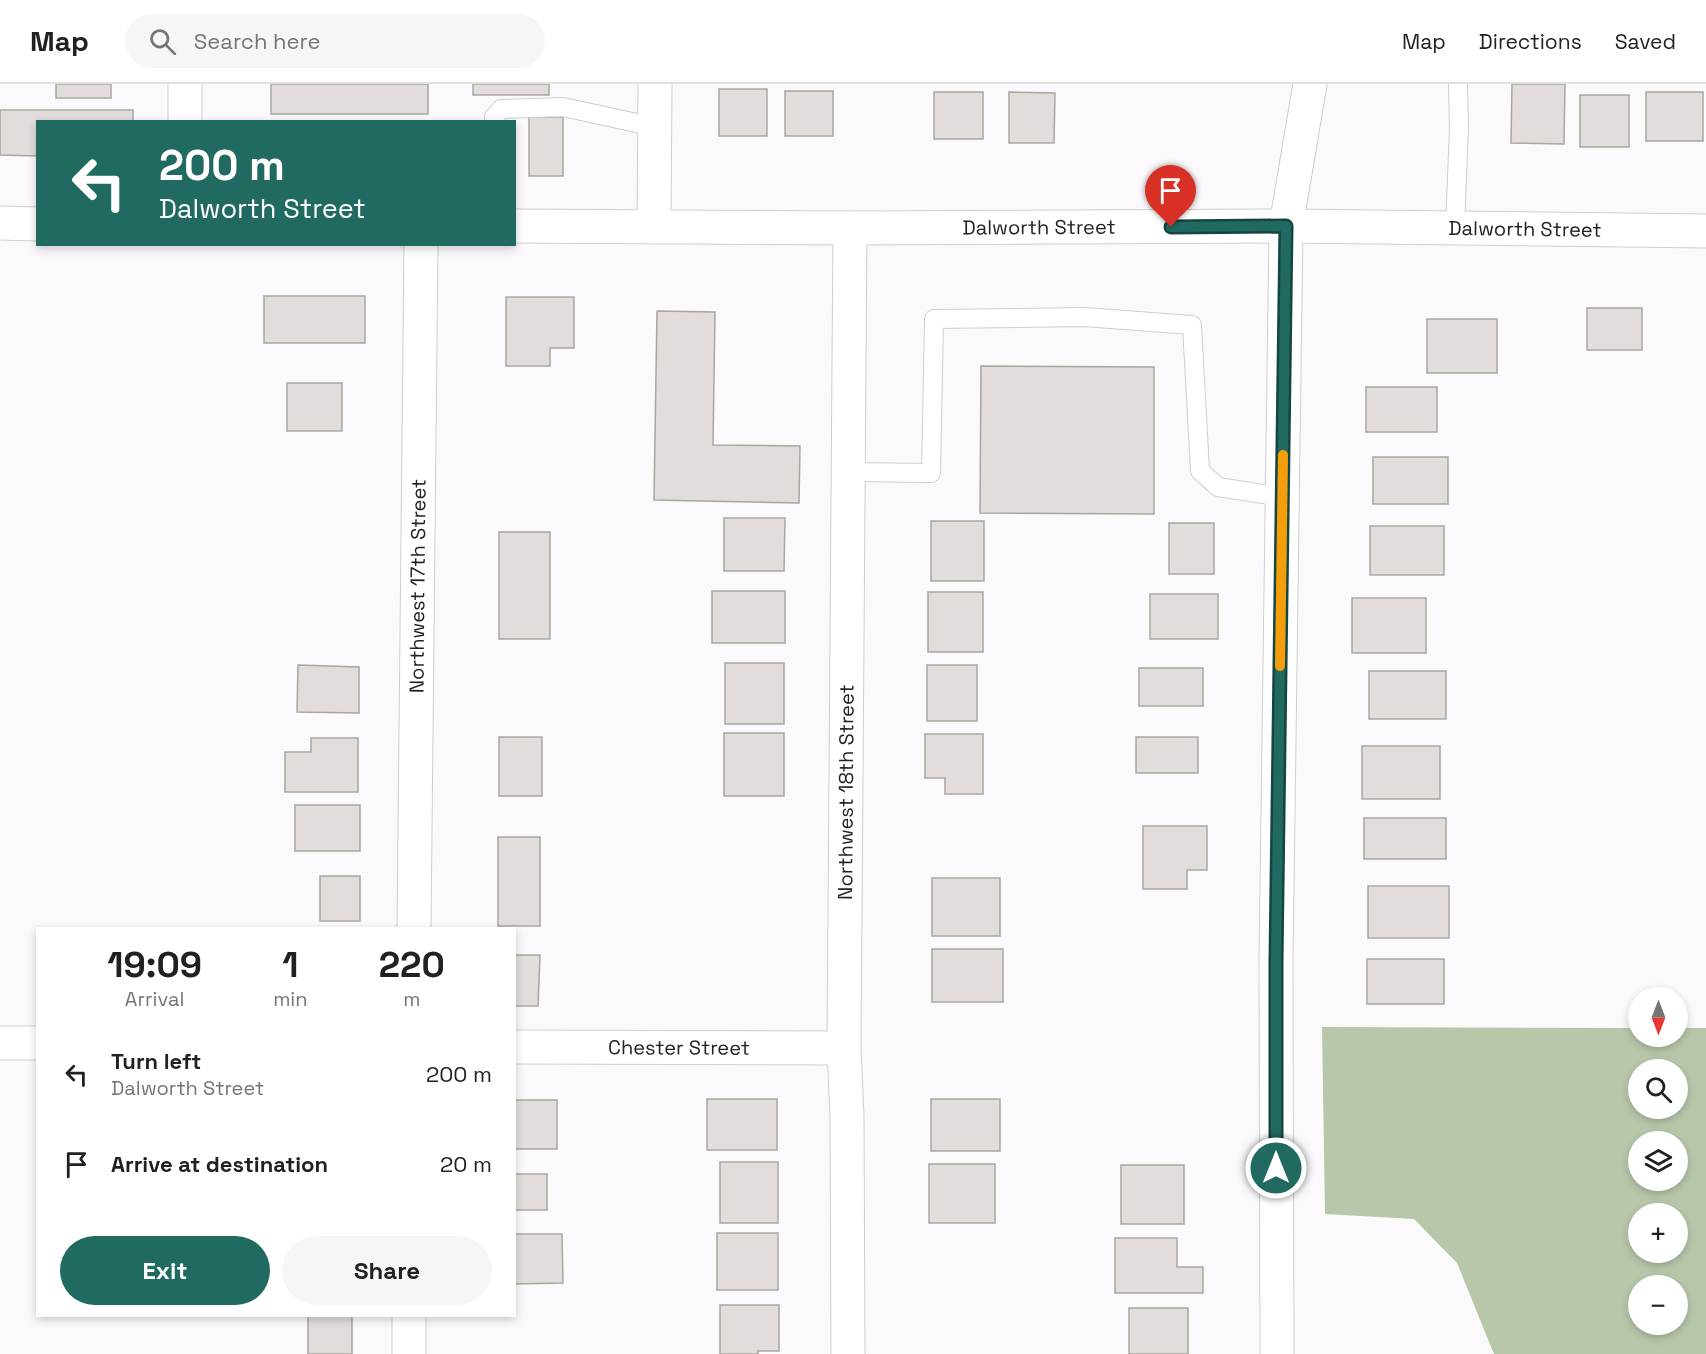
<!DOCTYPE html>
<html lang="en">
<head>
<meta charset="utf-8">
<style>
	:root { --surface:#fff; --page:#f6f6f6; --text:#202124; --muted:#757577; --line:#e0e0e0; --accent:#216a62 }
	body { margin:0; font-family:"Space Grotesk",sans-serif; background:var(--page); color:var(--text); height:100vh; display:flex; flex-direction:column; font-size:22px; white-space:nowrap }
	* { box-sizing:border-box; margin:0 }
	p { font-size:20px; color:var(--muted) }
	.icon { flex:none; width:33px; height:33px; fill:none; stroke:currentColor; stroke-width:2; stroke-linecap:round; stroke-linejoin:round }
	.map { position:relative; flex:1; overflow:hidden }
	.panel { position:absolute; left:36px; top:843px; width:480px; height:390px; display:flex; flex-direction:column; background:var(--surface); border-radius:0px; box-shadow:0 3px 9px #0003 }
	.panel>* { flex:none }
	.guide { position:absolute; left:36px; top:36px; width:480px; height:126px; border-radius:0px; box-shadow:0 3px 9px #0003; background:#216a62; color:#fff; overflow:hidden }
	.needle { width:39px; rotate:180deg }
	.fabs { position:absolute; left:1628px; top:903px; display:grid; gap:12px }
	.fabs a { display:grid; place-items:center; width:60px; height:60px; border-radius:50%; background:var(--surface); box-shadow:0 3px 9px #0003; font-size:30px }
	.pin { position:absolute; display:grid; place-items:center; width:51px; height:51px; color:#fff; margin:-62px -26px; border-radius:50% 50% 50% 0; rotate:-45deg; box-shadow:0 0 6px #0007 }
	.pin .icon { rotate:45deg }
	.me { position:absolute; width:66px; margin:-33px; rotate:0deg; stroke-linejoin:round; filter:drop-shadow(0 0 4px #0008) }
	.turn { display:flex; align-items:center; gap:21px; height:126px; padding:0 24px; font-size:27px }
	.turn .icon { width:78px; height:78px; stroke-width:2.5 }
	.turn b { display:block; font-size:42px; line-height:51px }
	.eta { display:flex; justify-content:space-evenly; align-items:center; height:102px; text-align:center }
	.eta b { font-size:36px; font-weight:800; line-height:42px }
	.cta { display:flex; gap:12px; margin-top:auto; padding:12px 24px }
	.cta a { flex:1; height:69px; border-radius:36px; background:var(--accent); color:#fff; font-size:24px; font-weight:800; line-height:69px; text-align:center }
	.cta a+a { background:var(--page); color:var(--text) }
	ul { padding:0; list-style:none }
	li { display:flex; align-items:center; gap:18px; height:90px; padding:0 24px }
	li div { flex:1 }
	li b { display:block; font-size:22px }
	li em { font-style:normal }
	header { display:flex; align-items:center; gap:36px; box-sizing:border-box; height:84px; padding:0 30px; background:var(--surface); border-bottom:2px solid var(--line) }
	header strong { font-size:28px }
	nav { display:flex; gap:33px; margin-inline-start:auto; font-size:21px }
	.search { width:420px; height:54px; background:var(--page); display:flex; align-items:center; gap:15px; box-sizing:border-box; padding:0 21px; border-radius:33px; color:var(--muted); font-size:22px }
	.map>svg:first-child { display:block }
</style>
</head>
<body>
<header>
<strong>Map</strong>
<div class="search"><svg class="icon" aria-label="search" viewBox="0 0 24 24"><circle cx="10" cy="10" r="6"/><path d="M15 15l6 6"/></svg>Search here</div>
<nav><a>Map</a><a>Directions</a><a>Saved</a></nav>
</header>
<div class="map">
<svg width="1706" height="1270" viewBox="0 0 1706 1270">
	<rect width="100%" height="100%" fill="#fcf9fd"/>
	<!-- forest -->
	<path fill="#b8c7aa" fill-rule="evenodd" d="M1322,943L1638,944V952H1677V944H1706V1270H1494L1457,1179L1414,1135L1325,1130ZM1638,986H1677V1024H1638ZM1638,1058H1677V1096H1638ZM1638,1130H1677V1168H1638ZM1638,1202H1677V1240H1638Z"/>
	<!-- building -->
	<path fill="#e2ddda" stroke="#a9a5a1" stroke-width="1.5" d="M56,0H111V14H56Z
		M271,0H428V30H271Z
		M473,0H549V11H473Z
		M1512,0H1565L1564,60L1511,59Z
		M719,5H767V52H719Z
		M785,7H833V52H785Z
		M934,8H983V55H934Z
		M1009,8L1055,9L1054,59H1009Z
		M1646,8H1703V57H1646Z
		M1580,11H1629V63H1580Z
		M0,26H133V38H38V72L0,71Z
		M529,33H563V92H529Z
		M264,212H365V259H264Z
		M506,213H574V264H550V282H506Z
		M1587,224H1642V266H1587Z
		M657,227L715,228L713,361L800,362L799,419L654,416Z
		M1427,235H1497V289H1427Z
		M981,282L1154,283V430L980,429Z
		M287,299H342V347H287Z
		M1366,303H1437V348H1366Z
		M1373,373H1448V420H1373Z
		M724,434H785L784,487H724Z
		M931,437H984V497H931Z
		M1169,439H1214V490H1169Z
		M1370,442H1444V491H1370Z
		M499,448H550V555H499Z
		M712,507H785V559H712Z
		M928,508H983V568H928Z
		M1150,510H1218V555H1150Z
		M1352,514H1426V569H1352Z
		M725,579H784V640H725Z
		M298,581L359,583V629L297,628Z
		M927,581H977V637H927Z
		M1139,584H1203V622H1139Z
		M1369,587H1446V635H1369Z
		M724,649H784V712H724Z
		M925,650H983V710H945V694H925Z
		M499,653H542V712H499Z
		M1136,653H1198V689H1136Z
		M311,654H358V708H285V668H311Z
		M1362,662H1440V715H1362Z
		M295,721H360V767H295Z
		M1364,734H1446V775H1364Z
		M1143,742H1207V786H1187V805H1143Z
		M498,753H540V842H498Z
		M320,792H360V837H320Z
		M932,794H1000V852H932Z
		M1368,802H1449V854H1368Z
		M932,865H1003V918H932Z
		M514,871H540L538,922H514Z
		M1367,875H1444V920H1367Z
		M707,1015H777V1066H707Z
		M931,1015H1000V1067H931Z
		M514,1016H557V1065H514Z
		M720,1078H778V1139H720Z
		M929,1080H995V1139H929Z
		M1121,1081H1184V1140H1121Z
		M514,1090H547V1126H514Z
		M717,1149H778V1206H717Z
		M514,1150H562L563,1199L514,1200Z
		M1115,1154H1177V1183H1203V1209H1115Z
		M720,1221H779V1267H758V1270H720Z
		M1129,1224H1188V1270H1129Z
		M308,1232H352V1270H308Z"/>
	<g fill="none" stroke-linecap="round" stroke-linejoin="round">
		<defs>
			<path id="service" d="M494,38V33L501,25L563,23L655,43
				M1455,144L1459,44L1458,0
				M848,388L931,389L934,235L1084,233L1192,241L1200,387L1218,403L1282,413"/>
			<g id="minor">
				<path d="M185,38V0"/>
				<path d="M654,143L655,0"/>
				<path id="s1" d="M414,844L421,160"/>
				<path d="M0,959H38"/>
				<path id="s2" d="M514,963L844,964"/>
				<path d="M409,1270V1232"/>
				<path id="s3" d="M848,1270L847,1033L844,964L850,144"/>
			</g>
			<g id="tertiary">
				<path d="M0,139L38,140"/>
				<path id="s4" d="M514,142L850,144L1286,142L1706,147"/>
				<path d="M1277,1270L1276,876L1286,142L1310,0"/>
			</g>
		</defs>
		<!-- service casing -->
		<use href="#service" stroke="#d0cdd1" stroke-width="20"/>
		<!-- minor casing -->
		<use href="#minor" stroke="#d0cdd1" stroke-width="35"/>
		<!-- tertiary casing -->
		<use href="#tertiary" stroke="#d0cdd1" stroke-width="35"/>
		<!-- service -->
		<use href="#service" stroke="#fff" stroke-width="18"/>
		<!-- minor -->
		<use href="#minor" stroke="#fff" stroke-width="33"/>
		<!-- tertiary -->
		<use href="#tertiary" stroke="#fff" stroke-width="33"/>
	</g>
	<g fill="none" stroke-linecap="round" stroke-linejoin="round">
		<defs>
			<path id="route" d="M1171,143L1286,142L1276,876V1084"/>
		</defs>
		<!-- route casing -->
		<use href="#route" stroke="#154540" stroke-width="15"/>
		<!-- route -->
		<use href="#route" stroke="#216a62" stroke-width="10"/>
		<!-- slow -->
		<path stroke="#f59e0b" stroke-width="10" d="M1280,582L1283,371"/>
	</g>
	<g text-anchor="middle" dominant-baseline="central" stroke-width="4.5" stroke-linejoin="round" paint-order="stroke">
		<!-- street labels -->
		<g font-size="20" fill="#222123" stroke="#fff">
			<text stroke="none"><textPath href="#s4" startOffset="525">Dalworth Street</textPath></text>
			<text stroke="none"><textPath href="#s4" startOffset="1011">Dalworth Street</textPath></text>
			<text stroke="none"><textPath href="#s1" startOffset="342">Northwest 17th Street</textPath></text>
			<text stroke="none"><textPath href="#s3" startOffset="562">Northwest 18th Street</textPath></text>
			<text stroke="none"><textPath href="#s2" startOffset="165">Chester Street</textPath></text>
		</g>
	</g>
</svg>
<div class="fabs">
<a><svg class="needle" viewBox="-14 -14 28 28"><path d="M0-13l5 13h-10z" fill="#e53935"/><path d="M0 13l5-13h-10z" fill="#757577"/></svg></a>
<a><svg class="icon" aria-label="search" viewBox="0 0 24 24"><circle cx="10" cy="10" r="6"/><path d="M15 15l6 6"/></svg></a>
<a><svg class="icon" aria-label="layers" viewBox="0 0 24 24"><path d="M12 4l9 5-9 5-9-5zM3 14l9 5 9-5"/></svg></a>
<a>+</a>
<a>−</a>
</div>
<div class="pin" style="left:1171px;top:143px;background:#d93025"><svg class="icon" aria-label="arrive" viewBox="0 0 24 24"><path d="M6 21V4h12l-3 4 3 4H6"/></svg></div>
<svg class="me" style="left:1276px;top:1084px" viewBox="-20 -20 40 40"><circle r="17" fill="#216a62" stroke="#fff" stroke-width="3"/><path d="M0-11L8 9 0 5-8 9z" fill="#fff"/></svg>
<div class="guide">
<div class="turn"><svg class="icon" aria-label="left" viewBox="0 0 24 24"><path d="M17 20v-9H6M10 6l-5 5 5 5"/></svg><div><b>200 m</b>Dalworth Street</div></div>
</div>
<section class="panel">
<div class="eta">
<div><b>19:09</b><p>Arrival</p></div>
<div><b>1</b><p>min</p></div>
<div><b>220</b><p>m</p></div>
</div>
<ul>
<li><svg class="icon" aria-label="left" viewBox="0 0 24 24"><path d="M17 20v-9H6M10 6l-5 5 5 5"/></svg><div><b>Turn left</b><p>Dalworth Street</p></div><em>200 m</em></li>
<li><svg class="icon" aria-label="arrive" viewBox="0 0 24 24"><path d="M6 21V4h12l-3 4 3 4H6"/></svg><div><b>Arrive at destination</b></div><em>20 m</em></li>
</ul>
<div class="cta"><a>Exit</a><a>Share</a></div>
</section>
</div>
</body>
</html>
